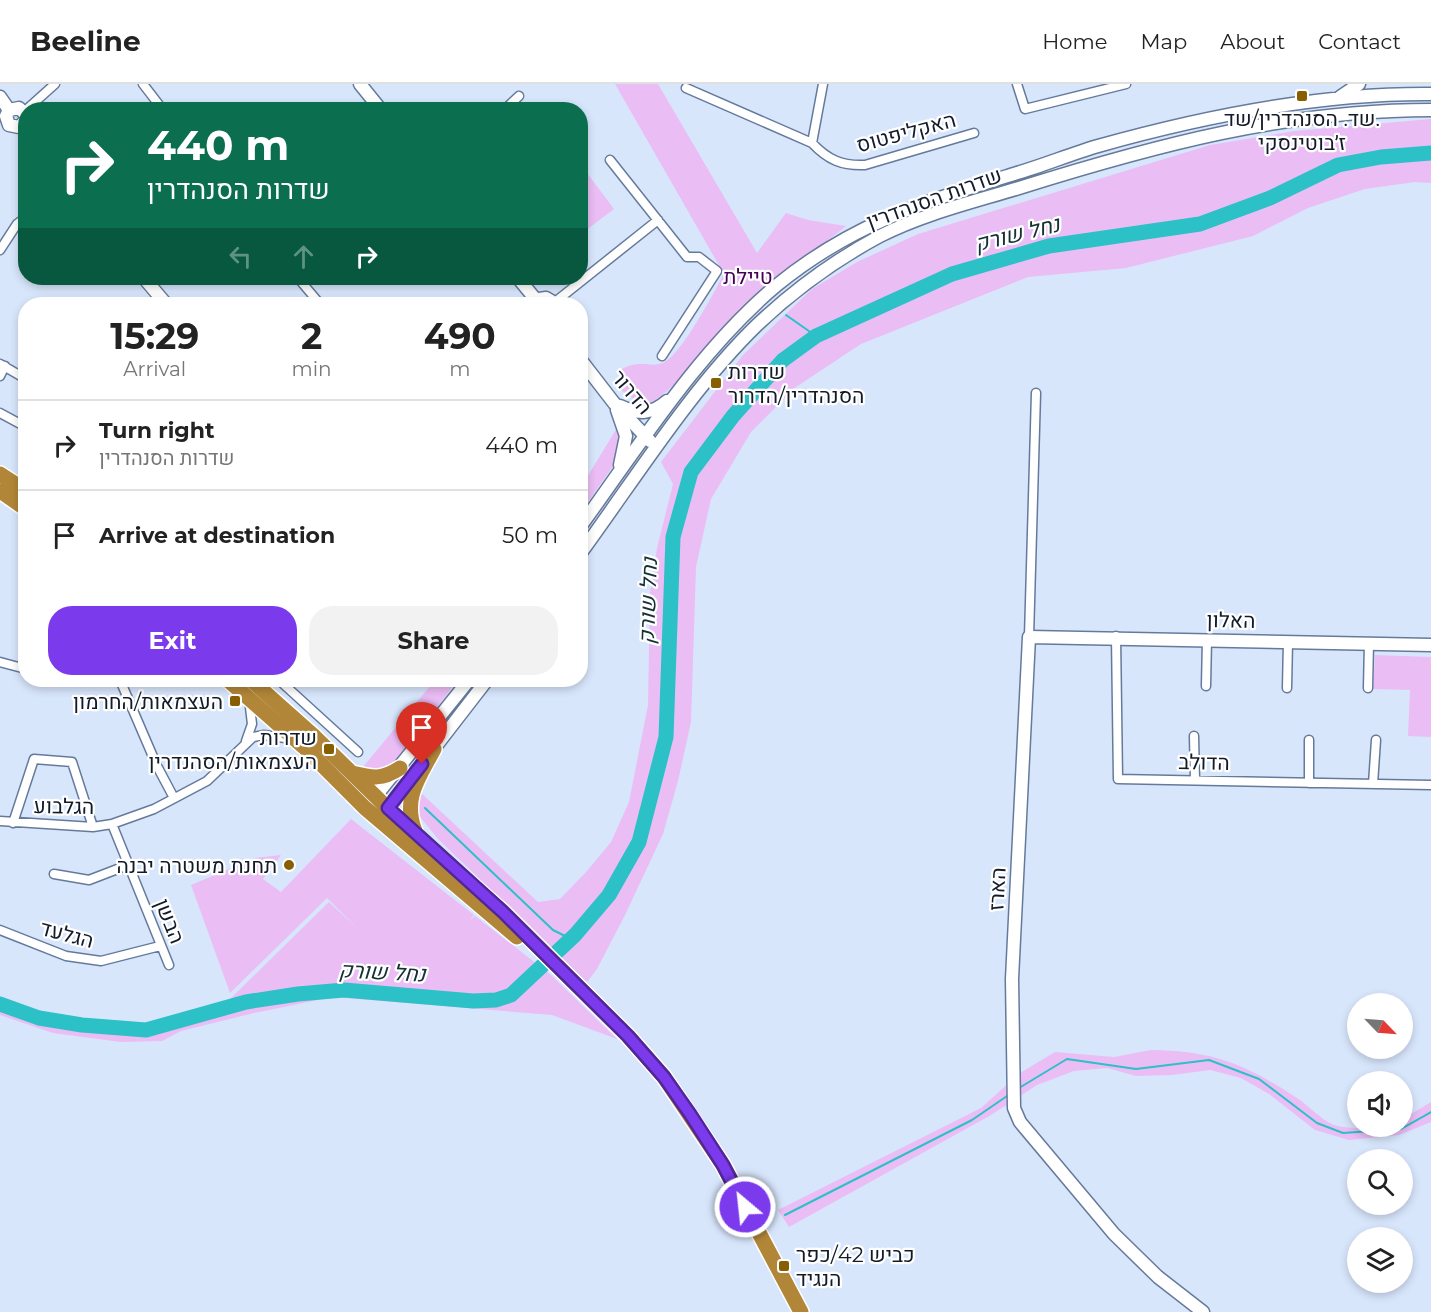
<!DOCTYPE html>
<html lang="en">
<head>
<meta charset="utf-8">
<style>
	:root { --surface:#fff; --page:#f2f2f2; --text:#222; --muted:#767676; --line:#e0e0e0; --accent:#7c3aed }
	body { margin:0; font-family:Montserrat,Heebo,sans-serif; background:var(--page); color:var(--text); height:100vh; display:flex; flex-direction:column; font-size:22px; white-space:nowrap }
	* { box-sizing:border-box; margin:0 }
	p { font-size:20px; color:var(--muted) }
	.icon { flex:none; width:33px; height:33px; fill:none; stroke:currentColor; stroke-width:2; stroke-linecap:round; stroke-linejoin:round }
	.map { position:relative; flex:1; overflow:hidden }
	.details { position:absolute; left:18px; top:213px; width:570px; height:390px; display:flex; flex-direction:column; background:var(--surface); border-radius:24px; box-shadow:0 3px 9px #0003 }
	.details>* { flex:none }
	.top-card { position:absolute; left:18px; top:18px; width:570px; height:183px; border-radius:24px; box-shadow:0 3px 9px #0003; background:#0b6e4f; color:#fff; overflow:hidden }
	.needle { width:39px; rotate:115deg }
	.buttons { position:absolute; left:1347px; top:909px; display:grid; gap:12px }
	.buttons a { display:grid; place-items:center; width:66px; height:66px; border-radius:50%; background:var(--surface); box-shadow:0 3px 9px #0003; font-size:30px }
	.pin { position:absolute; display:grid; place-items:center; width:51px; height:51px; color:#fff; margin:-62px -26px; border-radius:50% 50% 50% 0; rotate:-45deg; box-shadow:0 0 6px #0007 }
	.pin .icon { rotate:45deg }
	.me { position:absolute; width:66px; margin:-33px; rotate:332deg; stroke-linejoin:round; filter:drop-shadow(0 0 4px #0008) }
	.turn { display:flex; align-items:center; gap:21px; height:126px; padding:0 30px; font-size:27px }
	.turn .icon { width:78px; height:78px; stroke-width:2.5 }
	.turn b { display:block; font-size:42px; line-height:51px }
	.lanes { display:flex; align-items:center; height:57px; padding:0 30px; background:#0003; justify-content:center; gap:30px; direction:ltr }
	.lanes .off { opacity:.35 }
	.eta { display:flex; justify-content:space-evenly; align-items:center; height:102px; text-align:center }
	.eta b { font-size:36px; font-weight:700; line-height:42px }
	.cta { display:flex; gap:12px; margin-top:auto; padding:12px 30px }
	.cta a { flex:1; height:69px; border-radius:24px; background:var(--accent); color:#fff; font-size:24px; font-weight:700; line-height:69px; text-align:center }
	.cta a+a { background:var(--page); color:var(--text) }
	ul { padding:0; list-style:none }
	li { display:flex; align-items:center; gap:18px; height:90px; padding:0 30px; border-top:2px solid var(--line) }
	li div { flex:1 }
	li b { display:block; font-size:22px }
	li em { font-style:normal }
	header { display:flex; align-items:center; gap:36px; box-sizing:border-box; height:84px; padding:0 30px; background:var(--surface); border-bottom:2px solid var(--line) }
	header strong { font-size:28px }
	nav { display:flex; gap:33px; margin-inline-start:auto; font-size:21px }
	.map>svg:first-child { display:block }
</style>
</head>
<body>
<header>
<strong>Beeline</strong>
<nav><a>Home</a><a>Map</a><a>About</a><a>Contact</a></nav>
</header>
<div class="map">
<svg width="1431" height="1228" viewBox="0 0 1431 1228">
	<rect width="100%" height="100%" fill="#d8e6fc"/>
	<!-- green -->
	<path fill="#eabdf5" d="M615,0H658L757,169L786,129L808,136L846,142C804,175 763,210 725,248C697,276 680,302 645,322L619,305L622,285C641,275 650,284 663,279C682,270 713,210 724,190Z
		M1431,35V99L1415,98L1365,105L1308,124L1253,152L1126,184L1028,193L861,260L796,303L751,348L711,415L696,483L691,638L678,697L663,750L625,831L597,885L587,898L438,755L416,728L420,708L538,818L560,815L587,787L611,758L629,718L648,621L650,509L657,464L673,400L661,378L743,271L812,205L857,178L918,150L1210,61L1295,47Z
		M581,81L614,125L581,150Z
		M617,344L622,349L620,372L581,428V403Z
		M1375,571L1431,573V653L1408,652L1410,606L1373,605Z
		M435,596H458L392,681L375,690L363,683Z
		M351,735L474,831L470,836L475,832L551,891L617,955L552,931L333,913L254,929L181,947L162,957L121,958L53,949L0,931V912L41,929L73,936L162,947L227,918L329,818L358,845L327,814L230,909L191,801L255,774L281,771L263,795L281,808Z
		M1151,966C1214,967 1245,980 1297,1014C1308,1021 1321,1036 1334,1041C1354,1047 1381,1042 1402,1042L1403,1035L1431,1018V1038L1399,1051L1349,1056L1315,1046L1269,1010L1241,994L1210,986L1172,991L1136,992L1107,984L1074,987L1037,1001L991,1031L789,1143L778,1126L981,1024L1020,989L1055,968L1114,973Z"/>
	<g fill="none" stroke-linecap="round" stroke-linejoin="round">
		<!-- stream -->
		<path stroke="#2cc0c7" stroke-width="2" d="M786,231L816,252
			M425,724L553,846L567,853L575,851
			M1019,1004L1067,975L1136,985L1209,976L1259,995L1317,1039L1343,1049L1401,1045L1431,1028
			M785,1131L972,1036L1010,1010"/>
		<!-- river -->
		<path stroke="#2cc0c7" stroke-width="15" d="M0,920L39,934L82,941L146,946L246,918L298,910L344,906L473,917L496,916L511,911L575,851L609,811L639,758L666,653L673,453L691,388L733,332L783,276L816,252L952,190L1049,162L1200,140L1270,114L1338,81L1381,73L1431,69"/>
		<defs>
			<path id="street" d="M143,0L163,26
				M1017,0L1025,25L1126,0
				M686,4L812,59C828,76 842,82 865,81L974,49
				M26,26L55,0
				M504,26L519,12
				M812,59L823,0
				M610,76L687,173H699L717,187L662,272
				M0,166L17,140L26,133
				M298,194L320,220
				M555,218L658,136
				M0,280L26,295
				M0,292L5,282
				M0,329L26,343
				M1116,552L1118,695L1431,701
				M1029,553L1036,309
				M0,578L26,585
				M120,596L157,682L174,714
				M279,596L358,668
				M1206,602L1207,555
				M1287,604L1288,557
				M1368,604L1369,559
				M1194,652L1195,696
				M1309,656V699
				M246,657L252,640L249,615
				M1373,700L1376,656
				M0,737L93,743L112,740L154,725L207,697L253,653L264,651L292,655
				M13,739L34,675L72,678L93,743
				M112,740L169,881
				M54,790L89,796L128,781
				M0,846L66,872L101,877L160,862"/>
			<path id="secondary" d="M360,0L381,26
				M0,13L9,26
				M1340,13L1359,0
				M9,26L6,32L9,41L19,43L26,36
				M9,26L19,24L26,31
				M144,194L166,220
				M518,194L537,217
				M534,220L539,215L546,214L556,220
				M580,275L614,319L650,357
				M620,322C639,331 652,330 667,317
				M617,326L626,352L620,381
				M580,443C639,362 699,266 777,201C853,139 925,118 1017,89C1044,81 1071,70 1098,62C1205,32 1320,9 1431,10
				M580,470C635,395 691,305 757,241C794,206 835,176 880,152C923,130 973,118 1019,104C1156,61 1287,26 1431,26
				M429,671L487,596
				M373,719L375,713L469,596
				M380,726L388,724L418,685
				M1203,1228L1158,1193L1114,1150L1020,1038L1014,1024L1012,895L1029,553L1431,561"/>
			<path id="highway" d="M0,390L26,407
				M0,407L26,425
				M228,596L304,663L365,724L517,853
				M251,596L314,652L417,753L503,828L628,952L664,993L723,1081L801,1228
				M352,689C373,694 382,696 400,684
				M415,747C402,714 419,694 434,665"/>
		</defs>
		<!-- street casing -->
		<use href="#street" stroke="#657a9b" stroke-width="11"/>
		<!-- secondary casing -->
		<use href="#secondary" stroke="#657a9b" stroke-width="15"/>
		<!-- highway casing -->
		<use href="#highway" stroke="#fff" stroke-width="18"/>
		<!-- street -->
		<use href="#street" stroke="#fff" stroke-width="8"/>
		<!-- secondary -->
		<use href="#secondary" stroke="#fff" stroke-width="12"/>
		<!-- highway -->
		<use href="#highway" stroke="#b18638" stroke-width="15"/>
	</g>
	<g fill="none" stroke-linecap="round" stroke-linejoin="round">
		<defs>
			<path id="route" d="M422,680L388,724L503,828L628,952L664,993L690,1030L723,1081L745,1123"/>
		</defs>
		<!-- route casing -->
		<use href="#route" stroke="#51269a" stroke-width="15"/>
		<!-- route -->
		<use href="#route" stroke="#7c3aed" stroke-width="10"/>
	</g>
	<!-- markers -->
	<g fill="#885f00" stroke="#fff" stroke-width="2">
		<rect x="1296" y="6" width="12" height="12" rx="3"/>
		<rect x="710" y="293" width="12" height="12" rx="3"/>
		<rect x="229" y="611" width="12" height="12" rx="3"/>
		<rect x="323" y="659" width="12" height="12" rx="3"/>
		<circle cx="289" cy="781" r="6"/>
		<rect x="778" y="1176" width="12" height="12" rx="3"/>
	</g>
	<g text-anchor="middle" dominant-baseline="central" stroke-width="4.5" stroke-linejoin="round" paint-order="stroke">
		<!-- poi labels -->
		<g font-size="21" fill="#131b28" stroke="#fff" text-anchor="end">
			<text x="1302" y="34" text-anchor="middle">שד. הסנהדרין/שד.<tspan x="1302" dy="24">ז׳בוטינסקי</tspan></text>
			<text x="728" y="287" text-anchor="start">שדרות<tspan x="728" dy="24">הסנהדרין/הדרור</tspan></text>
			<text x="223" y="617">העצמאות/החרמון</text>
			<text x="317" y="653">שדרות<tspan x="317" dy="24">העצמאות/הסהנדרין</tspan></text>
			<text x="277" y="781">תחנת משטרה יבנה</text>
			<text x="796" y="1170" text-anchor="start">כביש 42/כפר<tspan x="796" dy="24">הנגיד</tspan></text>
		</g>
		<!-- street labels -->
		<g font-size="21" fill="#131b28" stroke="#fff">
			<text transform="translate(906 48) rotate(-15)">האקליפטוס</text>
			<text transform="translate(934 114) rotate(-20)">שדרות הסנהדרין</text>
			<text transform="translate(632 308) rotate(50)">הדרור</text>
			<text transform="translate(1231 536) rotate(1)">האלון</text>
			<text transform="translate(1204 678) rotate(1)">הדולב</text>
			<text transform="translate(64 722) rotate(1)">הגלבוע</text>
			<text transform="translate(997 805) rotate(-87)">הארז</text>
			<text transform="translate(170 837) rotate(68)">הבשן</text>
			<text transform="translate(67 850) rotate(15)">הגלעד</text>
		</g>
		<!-- park labels -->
		<g font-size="21" fill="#460055" stroke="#fff">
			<text x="748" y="192">טיילת</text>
		</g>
		<!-- water labels -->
		<g font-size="22" font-style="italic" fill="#143133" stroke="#fff">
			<text transform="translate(1017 150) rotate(-14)">נחל שורק</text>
			<text transform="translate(648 517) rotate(-88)">נחל שורק</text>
			<text transform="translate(382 888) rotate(3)">נחל שורק</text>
		</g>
	</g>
</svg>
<div class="buttons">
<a><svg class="needle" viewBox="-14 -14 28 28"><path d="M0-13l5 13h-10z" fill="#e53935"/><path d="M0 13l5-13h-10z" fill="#767676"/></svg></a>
<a><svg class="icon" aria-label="sound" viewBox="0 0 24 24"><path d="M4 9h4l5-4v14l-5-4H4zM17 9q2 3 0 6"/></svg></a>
<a><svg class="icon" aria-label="search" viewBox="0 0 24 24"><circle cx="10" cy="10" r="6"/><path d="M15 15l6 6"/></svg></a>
<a><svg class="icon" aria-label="layers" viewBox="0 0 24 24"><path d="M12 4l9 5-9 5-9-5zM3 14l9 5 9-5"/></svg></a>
</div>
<div class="pin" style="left:422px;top:680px;background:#d93025"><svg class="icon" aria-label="arrive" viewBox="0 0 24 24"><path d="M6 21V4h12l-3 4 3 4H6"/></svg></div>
<svg class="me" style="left:745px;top:1123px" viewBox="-20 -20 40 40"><circle r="17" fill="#7c3aed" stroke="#fff" stroke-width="3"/><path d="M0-11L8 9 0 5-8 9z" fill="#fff"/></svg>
<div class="top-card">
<div class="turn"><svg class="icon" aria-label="right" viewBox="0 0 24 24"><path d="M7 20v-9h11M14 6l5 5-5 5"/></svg><div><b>440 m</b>שדרות הסנהדרין</div></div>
<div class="lanes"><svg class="icon off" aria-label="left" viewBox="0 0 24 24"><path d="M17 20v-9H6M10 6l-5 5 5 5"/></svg><svg class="icon off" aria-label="ahead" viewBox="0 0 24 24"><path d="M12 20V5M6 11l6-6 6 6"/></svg><svg class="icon" aria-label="right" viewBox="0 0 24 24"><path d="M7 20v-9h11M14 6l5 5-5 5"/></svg></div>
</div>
<section class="details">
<div class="eta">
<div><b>15:29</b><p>Arrival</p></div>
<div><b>2</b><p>min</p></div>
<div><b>490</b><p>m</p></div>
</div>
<ul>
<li><svg class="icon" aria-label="right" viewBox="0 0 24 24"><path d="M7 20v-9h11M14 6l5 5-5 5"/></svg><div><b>Turn right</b><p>שדרות הסנהדרין</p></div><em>440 m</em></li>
<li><svg class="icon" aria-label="arrive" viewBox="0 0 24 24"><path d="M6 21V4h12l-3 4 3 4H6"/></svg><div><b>Arrive at destination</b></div><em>50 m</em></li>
</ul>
<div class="cta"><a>Exit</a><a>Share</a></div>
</section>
</div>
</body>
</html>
